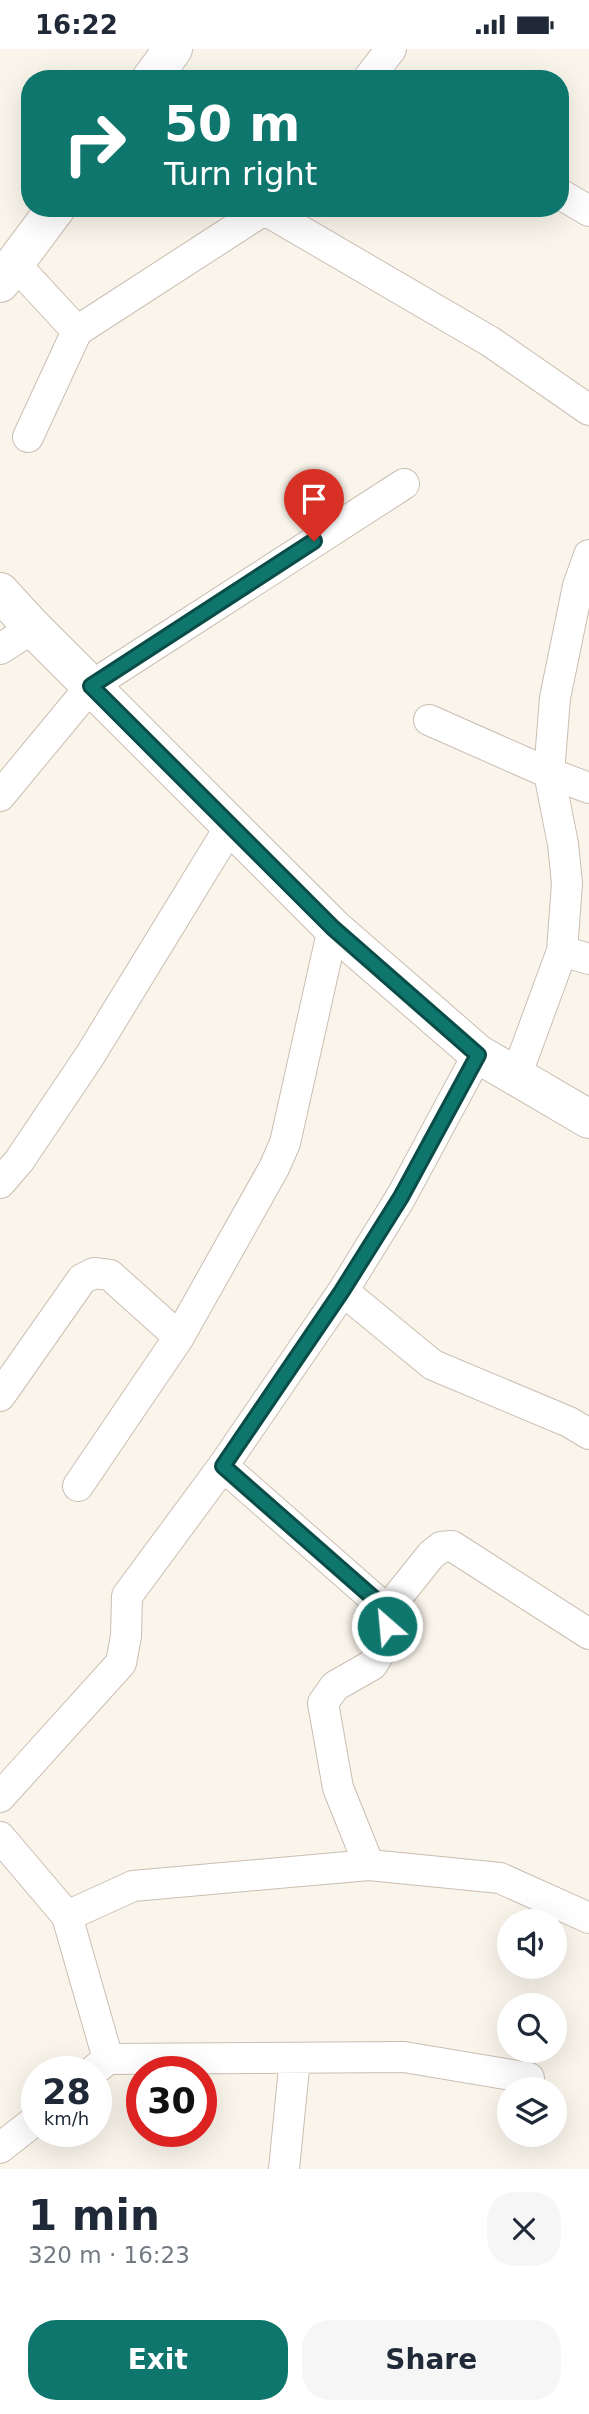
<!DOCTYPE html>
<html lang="en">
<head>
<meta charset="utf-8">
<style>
	:root { --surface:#fff; --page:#f6f6f7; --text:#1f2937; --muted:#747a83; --accent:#0f766e }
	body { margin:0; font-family:"DejaVu Sans",sans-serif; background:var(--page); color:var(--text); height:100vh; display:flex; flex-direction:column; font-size:26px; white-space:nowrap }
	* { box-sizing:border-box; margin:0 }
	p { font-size:23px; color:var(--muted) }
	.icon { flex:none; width:38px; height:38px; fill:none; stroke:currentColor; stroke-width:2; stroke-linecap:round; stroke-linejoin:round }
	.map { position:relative; height:2120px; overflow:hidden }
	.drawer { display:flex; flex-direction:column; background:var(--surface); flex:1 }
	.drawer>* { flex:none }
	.banner { position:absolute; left:21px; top:21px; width:548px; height:147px; border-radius:28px; box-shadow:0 7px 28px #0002; background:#0f766e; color:#fff; overflow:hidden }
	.fabs { position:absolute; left:497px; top:1860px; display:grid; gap:14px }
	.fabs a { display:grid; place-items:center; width:70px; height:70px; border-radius:50%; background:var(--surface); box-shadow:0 7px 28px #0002; font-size:35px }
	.speed { position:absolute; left:21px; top:2007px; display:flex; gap:14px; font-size:35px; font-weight:700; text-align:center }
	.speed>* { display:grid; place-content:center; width:91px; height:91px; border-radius:50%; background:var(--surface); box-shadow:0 7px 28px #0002; line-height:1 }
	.speed small { font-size:18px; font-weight:400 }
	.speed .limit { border:10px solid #d22; background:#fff; color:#111 }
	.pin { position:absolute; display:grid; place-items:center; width:60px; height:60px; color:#fff; margin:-72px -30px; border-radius:50% 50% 50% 0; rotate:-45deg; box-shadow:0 0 7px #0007 }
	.pin .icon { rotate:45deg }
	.me { position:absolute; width:77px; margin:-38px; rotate:333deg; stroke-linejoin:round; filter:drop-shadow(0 0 5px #0008) }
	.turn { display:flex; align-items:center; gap:24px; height:147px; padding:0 28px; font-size:32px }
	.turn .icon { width:91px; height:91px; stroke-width:2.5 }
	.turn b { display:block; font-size:49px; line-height:60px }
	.round { display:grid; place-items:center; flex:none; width:74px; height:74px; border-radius:28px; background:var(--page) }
	.overview { display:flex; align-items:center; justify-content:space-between; height:119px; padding:0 28px }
	h1 { font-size:42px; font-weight:700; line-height:52px }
	.cta { display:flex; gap:14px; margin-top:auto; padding:14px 28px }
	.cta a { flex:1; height:80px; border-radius:28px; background:var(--accent); color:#fff; font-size:28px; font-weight:700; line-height:80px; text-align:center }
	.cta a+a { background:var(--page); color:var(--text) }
	.status { display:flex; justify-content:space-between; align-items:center; height:49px; padding:0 35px; background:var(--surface); direction:ltr }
	.status svg { height:19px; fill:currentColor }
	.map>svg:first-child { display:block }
</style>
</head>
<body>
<div class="status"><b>16:22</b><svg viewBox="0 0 49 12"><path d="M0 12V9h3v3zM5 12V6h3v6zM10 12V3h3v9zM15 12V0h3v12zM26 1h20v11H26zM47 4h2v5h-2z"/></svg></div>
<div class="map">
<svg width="589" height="2120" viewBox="0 0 589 2120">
	<rect width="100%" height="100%" fill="#faf5eb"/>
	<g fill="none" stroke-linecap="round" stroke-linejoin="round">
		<defs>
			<path id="minor" d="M368,30L391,0
				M560,145L589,162
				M265,161L491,293L589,361
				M15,215L77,282
				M28,388L77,282L267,159
				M0,600L33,579
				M429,671L549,724L589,739
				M0,747L91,637L404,435
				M562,902L589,910
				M516,1027L562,902L567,834L563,795L549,724L555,649L578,537L589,506
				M0,1134L19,1112L89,1008L231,776
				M343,1242L433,1316L569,1373L589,1385
				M0,1347L82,1230L94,1224L110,1226L179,1288
				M223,1417L387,1561
				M78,1437L179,1288L274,1119L285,1094L333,879
				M0,1748L121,1614L126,1587L127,1547L223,1417L343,1242L401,1148L478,1005
				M0,1788L67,1867L108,2010
				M369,1816L338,1739L323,1654L335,1637L372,1616L387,1592V1561L431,1506L441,1498L452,1497L589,1585
				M67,1867L133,1837L369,1816L500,1829L589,1869
				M92,2023L108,2010L404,2008L529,2029
				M0,2099L37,2070
				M284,2120L295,2009"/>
			<path id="tertiary" d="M151,30L173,0
				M0,234L56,159
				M0,543L33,579L333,879L478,1005L589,1070"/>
		</defs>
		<!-- minor casing -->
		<use href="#minor" stroke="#cbbdb2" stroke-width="32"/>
		<!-- tertiary casing -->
		<use href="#tertiary" stroke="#cbbdb2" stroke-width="40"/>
		<!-- minor -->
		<use href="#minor" stroke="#fff" stroke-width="30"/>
		<!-- tertiary -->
		<use href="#tertiary" stroke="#fff" stroke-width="38"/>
	</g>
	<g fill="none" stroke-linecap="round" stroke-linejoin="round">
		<defs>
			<path id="route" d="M314,492L91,637L333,879L478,1006L401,1148L342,1242L223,1417L387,1561V1577"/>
		</defs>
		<!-- route casing -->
		<use href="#route" stroke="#0a4d48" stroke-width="18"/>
		<!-- route -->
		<use href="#route" stroke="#0f766e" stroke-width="12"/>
	</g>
</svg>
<div class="fabs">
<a><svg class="icon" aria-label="sound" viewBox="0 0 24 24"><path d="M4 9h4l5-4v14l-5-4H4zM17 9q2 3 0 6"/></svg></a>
<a><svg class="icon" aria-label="search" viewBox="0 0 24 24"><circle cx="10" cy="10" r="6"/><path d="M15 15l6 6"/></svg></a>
<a><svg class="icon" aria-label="layers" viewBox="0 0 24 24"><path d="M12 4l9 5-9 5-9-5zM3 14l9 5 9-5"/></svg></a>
</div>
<div class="speed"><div>28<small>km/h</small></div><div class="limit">30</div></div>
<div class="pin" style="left:314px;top:492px;background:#d93025"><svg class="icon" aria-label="arrive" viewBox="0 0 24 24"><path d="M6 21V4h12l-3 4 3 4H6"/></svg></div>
<svg class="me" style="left:387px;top:1577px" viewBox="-20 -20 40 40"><circle r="17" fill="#0f766e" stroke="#fff" stroke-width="3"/><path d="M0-11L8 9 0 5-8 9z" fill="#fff"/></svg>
<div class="banner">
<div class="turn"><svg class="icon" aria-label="right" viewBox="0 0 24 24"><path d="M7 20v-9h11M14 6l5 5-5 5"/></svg><div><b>50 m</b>Turn right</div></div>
</div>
</div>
<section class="drawer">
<div class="overview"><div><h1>1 min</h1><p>320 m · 16:23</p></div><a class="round"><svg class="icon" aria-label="close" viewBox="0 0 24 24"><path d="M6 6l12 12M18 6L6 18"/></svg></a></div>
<div class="cta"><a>Exit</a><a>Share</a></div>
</section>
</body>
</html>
